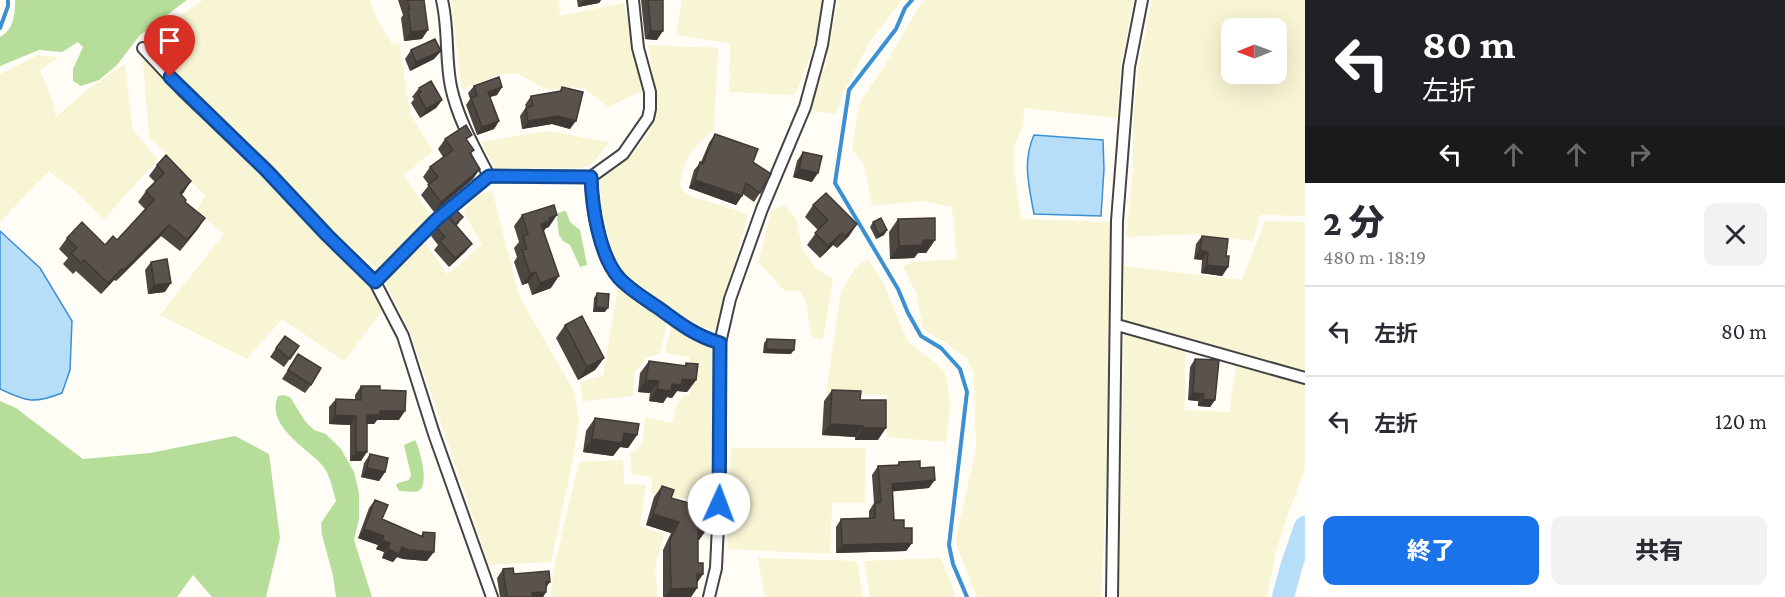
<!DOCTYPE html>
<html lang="ja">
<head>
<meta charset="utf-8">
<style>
	:root { --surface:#fff; --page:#f2f2f3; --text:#2b2b33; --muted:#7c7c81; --line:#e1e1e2; --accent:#1a73e8 }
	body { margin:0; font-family:"Crimson Pro","Noto Sans JP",serif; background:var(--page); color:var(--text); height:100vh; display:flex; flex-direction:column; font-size:22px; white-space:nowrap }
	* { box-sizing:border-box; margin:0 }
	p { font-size:20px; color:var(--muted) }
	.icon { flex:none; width:33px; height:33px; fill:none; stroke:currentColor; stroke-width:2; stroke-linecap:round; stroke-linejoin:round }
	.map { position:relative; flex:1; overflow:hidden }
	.details { display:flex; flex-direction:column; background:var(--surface); width:480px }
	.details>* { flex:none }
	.banner { background:#202124; color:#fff; overflow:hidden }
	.needle { width:39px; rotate:269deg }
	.tools { position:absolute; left:1221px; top:18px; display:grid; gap:12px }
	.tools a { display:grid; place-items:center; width:66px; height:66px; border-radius:12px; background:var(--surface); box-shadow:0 6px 24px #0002; font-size:30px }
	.pin { position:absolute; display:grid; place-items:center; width:51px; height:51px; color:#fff; margin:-62px -26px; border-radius:50% 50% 50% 0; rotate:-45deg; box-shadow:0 0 6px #0007 }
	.pin .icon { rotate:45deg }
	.me { position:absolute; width:66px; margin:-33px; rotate:2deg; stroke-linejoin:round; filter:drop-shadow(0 0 4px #0008) }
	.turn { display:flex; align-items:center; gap:21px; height:126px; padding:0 18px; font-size:27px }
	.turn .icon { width:78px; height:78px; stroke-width:2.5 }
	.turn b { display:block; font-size:42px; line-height:51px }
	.lanes { display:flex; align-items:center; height:57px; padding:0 18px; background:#0003; justify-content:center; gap:30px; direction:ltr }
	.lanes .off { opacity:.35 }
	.round { display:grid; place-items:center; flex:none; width:63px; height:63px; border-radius:12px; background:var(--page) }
	.summary { display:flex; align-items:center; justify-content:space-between; height:102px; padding:0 18px }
	h1 { font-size:36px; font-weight:800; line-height:45px }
	.action { display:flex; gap:12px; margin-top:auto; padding:12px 18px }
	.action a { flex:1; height:69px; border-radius:12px; background:var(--accent); color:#fff; font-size:24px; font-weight:800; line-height:69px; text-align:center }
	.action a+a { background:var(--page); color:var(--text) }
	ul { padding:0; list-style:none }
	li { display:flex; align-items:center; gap:18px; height:90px; padding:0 18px; border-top:2px solid var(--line) }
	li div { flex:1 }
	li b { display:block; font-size:22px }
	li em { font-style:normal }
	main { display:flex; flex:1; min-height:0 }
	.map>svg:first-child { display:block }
</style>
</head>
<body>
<main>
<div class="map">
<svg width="1305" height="597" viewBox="0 0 1305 597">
	<rect width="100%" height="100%" fill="#fffdf5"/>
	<!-- farmland -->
	<path fill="#f7f5d3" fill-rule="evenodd" d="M203,0H370L375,16L393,45L399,42L410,114L433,151L404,175L431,216L377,269L330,228L269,163L189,87L146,39Z
		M451,0H558L560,16L624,3L642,91L608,107L584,88L571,87L548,90L516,73L501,74L462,90Z
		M682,0H823L819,32L795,95L729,92L730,43L676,35Z
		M838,0H902L869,43L842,95L836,114L809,110L825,67Z
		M926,0H1133L1121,66L1117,118L1024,108L1023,124L1015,145L1013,162L1021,219L1112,222L1108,451L1101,597H977L957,546L956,537L976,449L974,372L967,359L946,343L927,332L923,326L916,293L903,266L914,262L957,259L952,207L922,201L872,206L864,165L852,149L859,104L885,65L919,7Z
		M1152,0H1305V216L1260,215L1253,241L1195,234L1126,237L1133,169V124L1138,69ZM1232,28H1276V74H1232Z
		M648,45L718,48L714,130L693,149L686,161L679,184L687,195L748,214L716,330L702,327L668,307L627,278L612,252L603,214L599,179L629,157L648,135L654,116L657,97Z
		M38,55L58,57L40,70L52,100L56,117L87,90L125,64L133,130L158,159L104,219L75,191L49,171L0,222V74Z
		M147,57L181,95L371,285L383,310L344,361L282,319L247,359L160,315L224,234L197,211L205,196L149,136L143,61Z
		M548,131L610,142L590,166L579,168L495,169L481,142Z
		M492,190L519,296L574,391L579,419L573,460L551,562L489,565L411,334L384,280L426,243L447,275L482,244L463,212L476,197Z
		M784,205L796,219L802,248L816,269L833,279L823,340L811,336L806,302L800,291H786L781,287L759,263L771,211Z
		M1265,221L1305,222V375L1124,321V266L1242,280Z
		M868,259L883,282L908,342L937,364L945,373L948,386L950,405L946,442L887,437V395L826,393L841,291L857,266Z
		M618,286L665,320L666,329L660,354L647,357L634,373L633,396L583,401L580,382L603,375Z
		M671,326L715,350L712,500L668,497L651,493L652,477L632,474L630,455L642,445L645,417L672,423L676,406L684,395H690V357L665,353Z
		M1124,335L1185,349V410L1229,412L1236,366L1305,384V468L1288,514L1276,552L1267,597H1119Z
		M731,448H866L865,503H832L830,554L728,549Z
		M623,460L624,484L646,485L640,526L664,534L655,568L658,597H551L553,572L579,462Z
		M758,558L857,561L863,597H765Z
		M941,558L956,597H870L864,561Z"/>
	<!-- forest -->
	<path fill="#b6de9a" d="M15,0H187L140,35L117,65L99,80L81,86L73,81V69L83,47L78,42L62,52L39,50L0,66V37C14,29 15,15 15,0Z
		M564,211H566L570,222L580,230L587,265L580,267L570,245L563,241L559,235L557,219L558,213Z
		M283,395L290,397L305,421L314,430L326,434L341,449L354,472L359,493V519L354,540L372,597H336L333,576L322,535L321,523L336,501C333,490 330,475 323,466C307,448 265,426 278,396Z
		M0,401L16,408L83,459L150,453L235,436L269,454L280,538L266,597H212L193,575L177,597H0Z
		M415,440C420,448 430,487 418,491C414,493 403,491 399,491L396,485L398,483L409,480L411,475L404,445Z"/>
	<!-- water -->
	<path fill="#b7def9" stroke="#3b90d3" stroke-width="1.5" d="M1034,135L1103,140L1104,169L1101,216L1034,214C1029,186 1022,162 1034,135Z
		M0,231L40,268L72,321L70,370L62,393C34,404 27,402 0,389Z"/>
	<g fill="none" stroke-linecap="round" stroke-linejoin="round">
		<!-- stream -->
		<path stroke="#3b90d3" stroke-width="4" d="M912,0L905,8L896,29L849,90L835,183L898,289L908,313L921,336L941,348L960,369L967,392L949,545L953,564L967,597
			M0,28L8,6V0"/>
		<!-- river -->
		<path stroke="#b7def9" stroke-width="22" d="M1283,597L1292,564L1305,527"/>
		<defs>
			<path id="minor" d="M442,0C449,29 445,58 451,87C458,119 474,147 489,176
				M143,48L184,92L267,171L327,235L375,282
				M591,177C592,207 599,255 619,278C630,290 647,300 660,309C680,324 696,336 720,343
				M1117,325L1305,378
				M492,597L434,434L403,336L375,282L437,219L489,176L591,177L623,154L648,118L650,109V92L638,48L633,0
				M709,597L716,568L720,482V343L730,299L762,209L805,107L822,45L829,0
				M1112,597L1117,221L1129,67L1142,0"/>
		</defs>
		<!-- minor casing -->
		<use href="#minor" stroke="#444" stroke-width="14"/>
		<!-- minor -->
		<use href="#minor" stroke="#fff" stroke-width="10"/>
	</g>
	<!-- wall -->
	<path fill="#4d4742" d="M398,0H424L422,39L404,41L401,18L403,15Z
		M577,0H601L599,3L578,7Z
		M641,0H663L657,40L645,39Z
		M411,50L441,51L434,59L410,71L405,59Z
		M474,86L502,87L497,95L490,97L499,121L494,129L477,135L466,105L470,99L468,93Z
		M562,87L570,129L552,124L522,129L520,116L526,107L525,105L531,96L559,92Z
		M419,88L442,100L436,108L420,118L411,103L414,99L412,97Z
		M715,134L753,162L760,193L754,202L743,194L736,205L689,188L694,170L701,162L709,143Z
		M445,139L467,141L471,155L473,179L434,212L421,195L429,185L423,177L430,167L443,157L438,149Z
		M803,152L812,182L793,177L797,161Z
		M157,165L184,192L181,195L185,202L205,218L180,251L161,236L116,281L114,280L101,294L76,271L73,274L63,264L68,258L59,249L67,238L105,245L117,240L145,209L138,202L146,191L155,182L149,176Z
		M813,205L857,224L849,236L837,248L833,245L820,258L807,245L818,230L805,217Z
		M522,215L549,227L546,228L544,231L551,288L532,295L528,283L522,285L514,262L517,257L514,248L519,242L514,226Z
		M898,219L935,240L926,253H918L914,258L890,259L889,232Z
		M460,222L456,226L472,244L465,252L449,267L434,250L438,245L431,236L437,228Z
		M873,222L887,230L884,235L876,239L870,227Z
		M1202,236L1226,256L1228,267L1222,276L1201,273L1202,260L1194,259L1196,244Z
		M151,262L165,292L148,294L145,270Z
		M597,293L605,312H593L594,298Z
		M565,325L604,358L595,370L578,380L556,338Z
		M767,339L791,354L763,353L764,343Z
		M299,346L284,367L270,357L276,348Z
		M298,354L311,385L305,393L282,379Z
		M1195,359L1215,400L1210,407L1198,406V401L1188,400L1190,367Z
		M649,361L684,366L686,363L696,380L687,392L677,391L672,398L667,397L663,403L649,401L650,393L638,392L640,373Z
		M361,386L380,390L399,420H377L374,424H367L361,461H350V425L329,424V407L336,399L355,400V395Z
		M832,390L860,400L878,440H855V437L822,435L824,401Z
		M595,418L637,435L628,448L620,447L613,456L583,452L586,431Z
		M370,454L385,472L379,481L361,477L364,463Z
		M899,462L920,468L929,488L893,491L894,520L904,528L912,543L906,551L836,553V527L841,519L869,518V511L874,503L872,475L878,466L897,465Z
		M662,486L671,498L705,516L707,529L699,540H698V563L703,574L697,583V588L691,597H663V550L671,533L646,525L654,497Z
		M375,500L382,519L421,536L423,532L427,561L403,559L397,557L393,562L382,558L384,552L376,549L378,545L358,538L369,508Z
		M503,569L514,574L550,582L546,588V592L543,597H500L497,578Z"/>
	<!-- shaded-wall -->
	<path fill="#3f3936" d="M584,0H601L599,3L578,7Z
		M428,30L422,39L404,41L411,32Z
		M651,31H663L657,40L645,39Z
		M441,51L434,59L410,71L416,62Z
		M502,87L497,95L483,99L488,92Z
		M442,100L436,108L420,118L426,109Z
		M558,116L576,121L570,129L552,124L522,129L528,121Z
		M499,121L494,129L477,135L482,127Z
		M480,169L473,179L434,212L441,202Z
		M799,169L818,173L812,182L793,177Z
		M695,180L742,196L736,205L689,188Z
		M191,181L184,192L172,204L180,193Z
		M557,215L549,227L546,228L542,233L541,224L549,218Z
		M205,218L198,229L180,251L187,240Z
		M857,224L849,236L837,248L845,236Z
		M169,225L161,236L116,281L124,270Z
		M887,230L884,235L876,239L879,235Z
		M842,233L833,245L820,258L828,246Z
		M923,240H935L926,253H918L914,258L890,259L899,246Z
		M472,244L465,252L449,267L455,258Z
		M1200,250L1208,252L1202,260L1194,259Z
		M1207,265L1228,267L1222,276L1201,273Z
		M122,269L114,280L101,294L108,283Z
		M536,272L528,283L522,285L530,274Z
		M559,276L551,288L532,295L540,283Z
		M171,283L165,292L148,294L154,285Z
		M596,307L608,308L605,312H593Z
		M766,349L794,350L791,354L763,353Z
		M604,358L595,370L578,380L587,367Z
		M682,379L696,380L687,392L677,391L672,398L667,397L663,403L649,401L657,389L672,384Z
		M646,380L659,381L650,393L638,392Z
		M1193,393L1204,394L1198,401L1188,400Z
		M1203,399L1215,400L1210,407L1198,406Z
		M380,411H405L399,420H377L374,424H361L367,415Z
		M335,415L356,416L350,425L329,424Z
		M830,424L863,426L855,437L822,435Z
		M863,428H886L878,440H855Z
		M624,433L637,435L628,448L620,447L613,456L583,452L592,439Z
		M356,452H367L361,461H350Z
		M367,468L385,472L379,481L361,477Z
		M935,480L929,488L887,492L892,484Z
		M653,514L679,522L671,533L646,525Z
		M698,527L707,529L699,540L690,538Z
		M364,529L384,536L378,545L358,538Z
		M382,540L390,543L384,552L376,549Z
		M912,543L906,551L836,553L842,545Z
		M402,547L434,552L427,561L403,559L397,557L393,562L382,558L388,549Z
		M697,574H703L696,584Z
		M697,588L691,597H665L671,589Z
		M546,592L543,597H529L532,593Z"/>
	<!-- building -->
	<path fill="#5a524d" stroke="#3f3936" stroke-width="1.5" d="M407,0H424L428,30L411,32L408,9H410Z
		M648,0H663V31H651Z
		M435,39L441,51L416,62L411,50Z
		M499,77L502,87L488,92L499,121L482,127L471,98L477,96L474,86Z
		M431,81L442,100L426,109L418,94L421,92L419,88Z
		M562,87L583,92L576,121L558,116L528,121L526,108L533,106L531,96L561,91Z
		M466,125L472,135L466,139L474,150L470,153L480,169L441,202L428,185L438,177L430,167L453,150L445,139Z
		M715,134L758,149L753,162L771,174L760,193L746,183L742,196L695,180L700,162L703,163Z
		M803,152L822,156L818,173L799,169Z
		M166,155L191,181L180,193L186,200L185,202L205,218L187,240L169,225L124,270L122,269L108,283L84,260L81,263L71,253L77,248L67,238L82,222L105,245L113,236L117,240L154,200L146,191L164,173L157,165Z
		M826,193L857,224L845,236L842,233L828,246L815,233L828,220L813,205Z
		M554,205L557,215L549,218L550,221L541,224L559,276L540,283L536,272L530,274L522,250L527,249L523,237L528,234L522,215Z
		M457,211L463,217L455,225L449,217Z
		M449,217L472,244L455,258L440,241L445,237L437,228Z
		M881,218L887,230L879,235L873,222Z
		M935,218V240H923V245L899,246L898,219Z
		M1202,236L1228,239L1226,256H1229L1228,267L1207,265L1208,252L1200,250Z
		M167,259L171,283L154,285L151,262Z
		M597,293L609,294L608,308L596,307Z
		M582,316L604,358L587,367L565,325Z
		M285,336L299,346L290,359L276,348Z
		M767,339L795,340L794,350L766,349Z
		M298,354L321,368L311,385L288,370Z
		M1195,359L1219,360L1215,400L1203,399L1204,394L1193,393Z
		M649,361L686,366V363L698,364L696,380L682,379L681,385L672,384L671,391L657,389L659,381L646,380Z
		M361,386H380V390L406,391L405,411H380V415H367V452H356V416L335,415L336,399L361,400Z
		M832,390L861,391L860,400H886V428H863V426L830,424Z
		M595,418L639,424L637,435L624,433L622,443L592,439Z
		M370,454L388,458L385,472L367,468Z
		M920,461V468L934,467L935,480L892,484L894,520H904V528H912V543L842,545L841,519L875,518V503L881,502L878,466L899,465V462Z
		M662,486L674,490L671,498L707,508L705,516L710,517L707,529L698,527V563H703V574H697V588L671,589L670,540L679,522L653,514Z
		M375,500L388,505L382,519L423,537V532L435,533L434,552L409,550L402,547L399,554L388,549L390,543L382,540L384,536L364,529Z
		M513,568L514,574L549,571L550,582H546V592L532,593L533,597H507L503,569Z"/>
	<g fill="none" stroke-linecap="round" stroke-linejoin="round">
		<defs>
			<path id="route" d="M170,77L267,171L327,235L375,282L437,219L489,176L591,177C592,207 599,255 619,278C630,290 647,300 660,309C680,324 696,336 720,343L719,504"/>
		</defs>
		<!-- route casing -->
		<use href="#route" stroke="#114b97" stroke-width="15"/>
		<!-- route -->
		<use href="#route" stroke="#1a73e8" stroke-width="10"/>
	</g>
</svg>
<div class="tools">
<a><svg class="needle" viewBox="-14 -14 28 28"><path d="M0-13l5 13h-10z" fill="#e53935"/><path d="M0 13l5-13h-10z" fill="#7c7c81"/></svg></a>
</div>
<div class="pin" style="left:170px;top:77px;background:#d93025"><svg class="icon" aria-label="arrive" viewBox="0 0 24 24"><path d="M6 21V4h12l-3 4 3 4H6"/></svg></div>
<svg class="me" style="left:719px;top:504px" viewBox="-20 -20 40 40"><circle r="19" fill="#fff"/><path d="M0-13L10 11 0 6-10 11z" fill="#1a73e8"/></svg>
</div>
<section class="details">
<div class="banner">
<div class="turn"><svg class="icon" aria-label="left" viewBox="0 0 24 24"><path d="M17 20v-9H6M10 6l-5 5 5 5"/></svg><div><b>80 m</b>左折</div></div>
<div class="lanes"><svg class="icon" aria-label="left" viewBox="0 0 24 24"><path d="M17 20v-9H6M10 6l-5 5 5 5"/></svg><svg class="icon off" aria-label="ahead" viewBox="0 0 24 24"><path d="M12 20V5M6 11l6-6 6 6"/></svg><svg class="icon off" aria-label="ahead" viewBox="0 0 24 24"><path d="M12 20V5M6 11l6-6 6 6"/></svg><svg class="icon off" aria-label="right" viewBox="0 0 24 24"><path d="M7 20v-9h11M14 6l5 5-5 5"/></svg></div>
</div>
<div class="summary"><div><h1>2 分</h1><p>480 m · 18:19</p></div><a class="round"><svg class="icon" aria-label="close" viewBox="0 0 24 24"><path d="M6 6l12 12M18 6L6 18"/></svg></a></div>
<ul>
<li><svg class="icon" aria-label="left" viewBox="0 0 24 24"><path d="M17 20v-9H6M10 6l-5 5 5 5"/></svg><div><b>左折</b></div><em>80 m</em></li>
<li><svg class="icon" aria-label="left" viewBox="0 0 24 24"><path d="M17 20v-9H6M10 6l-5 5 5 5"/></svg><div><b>左折</b></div><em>120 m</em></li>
</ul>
<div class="action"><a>終了</a><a>共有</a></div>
</section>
</main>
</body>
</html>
